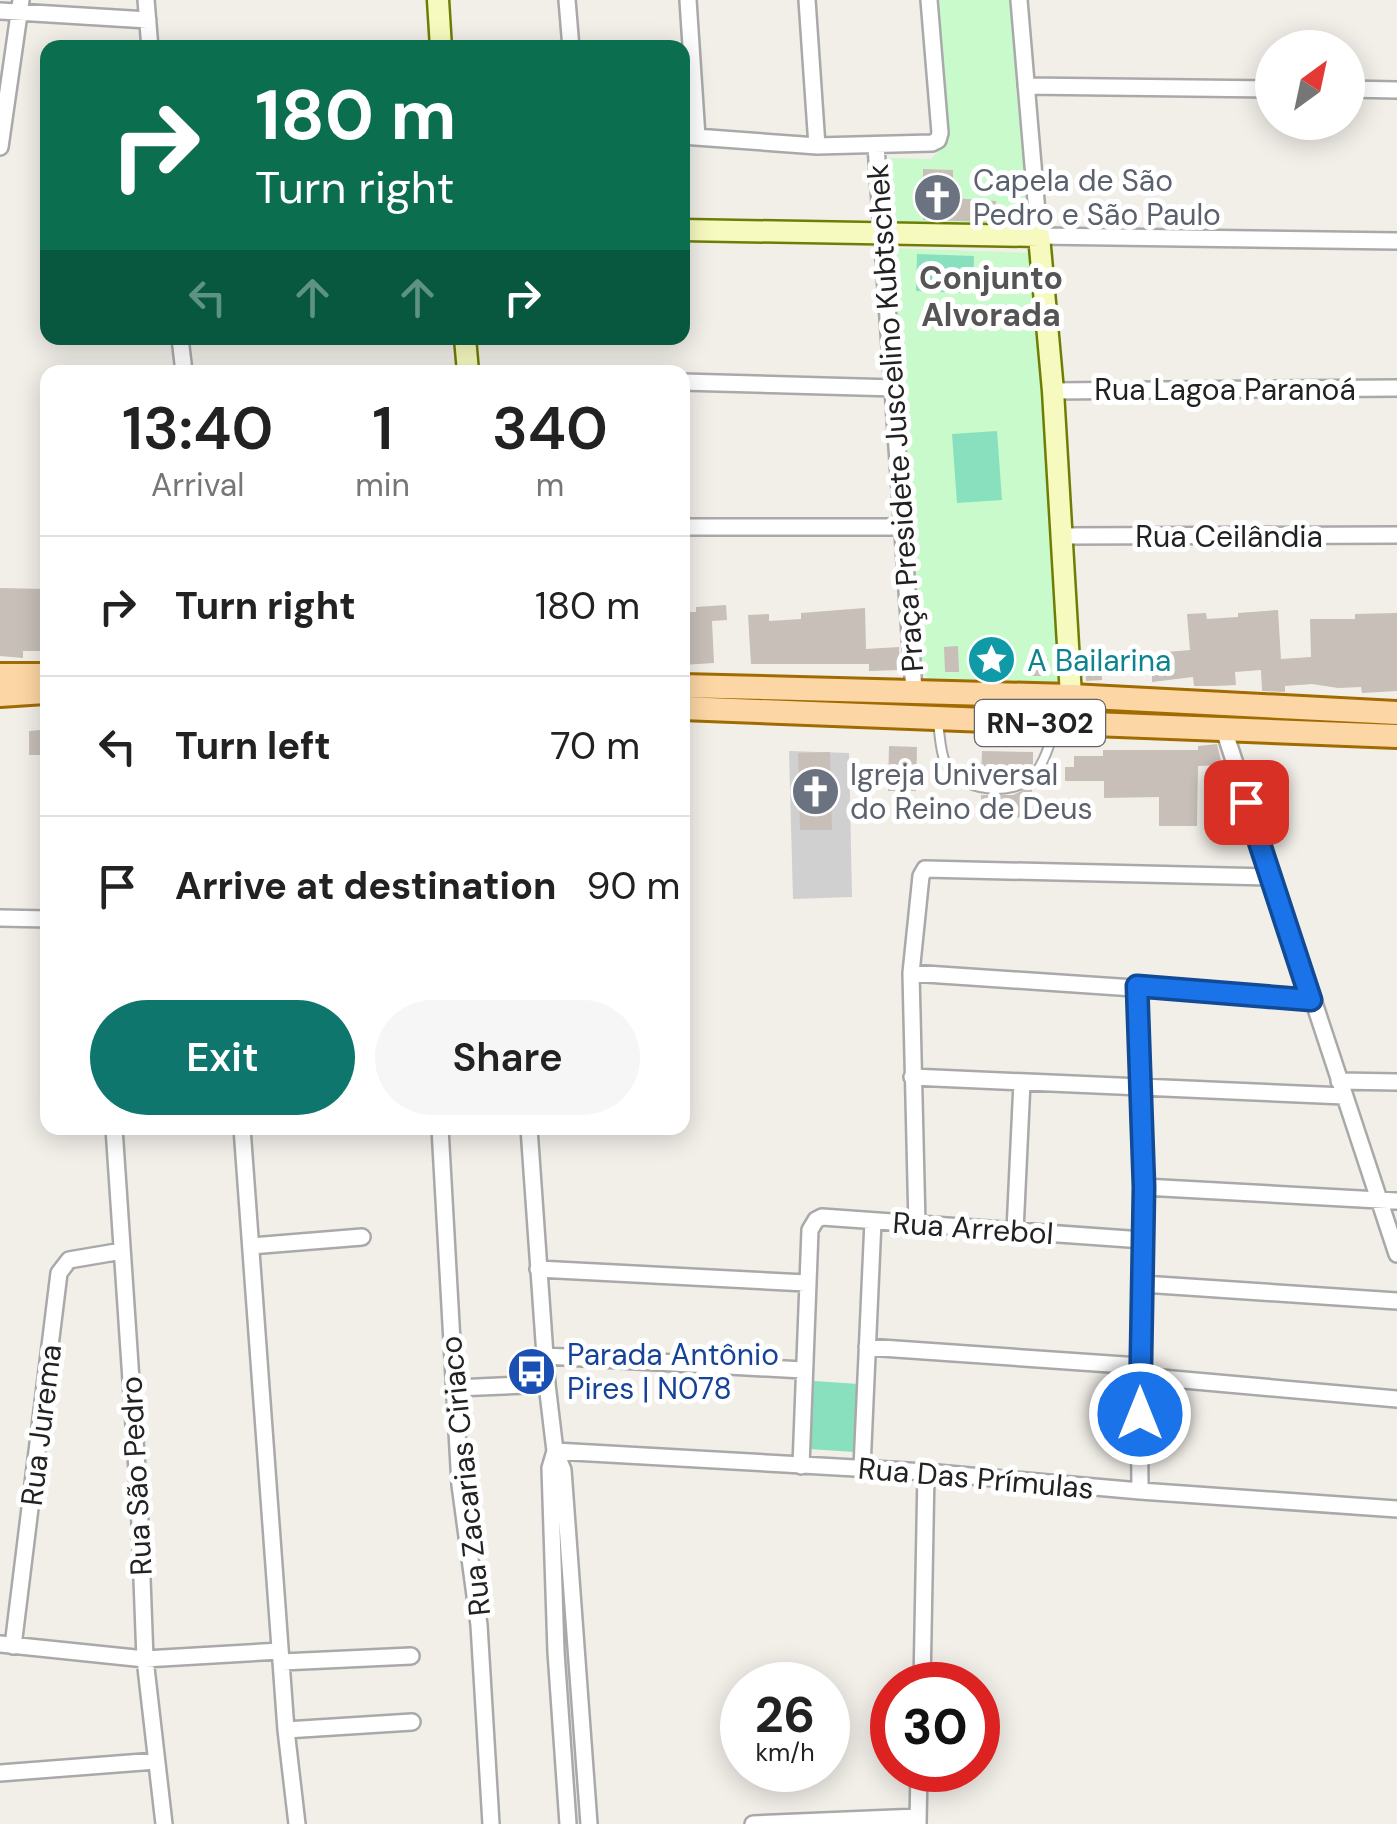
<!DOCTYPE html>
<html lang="en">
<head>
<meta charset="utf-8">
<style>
	:root { --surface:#fff; --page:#f6f6f6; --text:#222; --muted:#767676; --line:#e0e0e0; --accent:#0f766e }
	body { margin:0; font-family:"DM Sans",sans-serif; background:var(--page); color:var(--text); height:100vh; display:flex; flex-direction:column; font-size:38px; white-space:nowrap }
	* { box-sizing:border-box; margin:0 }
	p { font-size:32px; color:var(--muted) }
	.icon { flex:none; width:55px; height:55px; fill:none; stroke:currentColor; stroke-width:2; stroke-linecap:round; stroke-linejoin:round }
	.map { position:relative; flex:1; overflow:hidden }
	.side { position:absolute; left:40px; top:365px; width:650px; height:770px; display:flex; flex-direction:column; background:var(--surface); border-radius:20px; box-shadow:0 5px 25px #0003 }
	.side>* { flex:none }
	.banner { position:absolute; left:40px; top:40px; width:650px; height:305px; border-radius:20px; box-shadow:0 5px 25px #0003; background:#0b6e4f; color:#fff; overflow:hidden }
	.needle { width:65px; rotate:33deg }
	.tools { position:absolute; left:1255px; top:30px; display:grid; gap:20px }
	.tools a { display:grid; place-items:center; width:110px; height:110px; border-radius:50%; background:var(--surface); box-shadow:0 5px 25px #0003; font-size:50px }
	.speed { position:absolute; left:720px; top:1662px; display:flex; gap:20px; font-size:50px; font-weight:700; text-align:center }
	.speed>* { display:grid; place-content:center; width:130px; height:130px; border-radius:50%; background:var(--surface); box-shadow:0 5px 25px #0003; line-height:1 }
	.speed small { font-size:25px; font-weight:400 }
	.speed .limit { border:15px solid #d22; background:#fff; color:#111 }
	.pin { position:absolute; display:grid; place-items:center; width:85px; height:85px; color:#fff; margin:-42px; border-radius:20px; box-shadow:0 5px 15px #0006 }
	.me { position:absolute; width:110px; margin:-55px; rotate:0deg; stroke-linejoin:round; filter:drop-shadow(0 0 8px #0008) }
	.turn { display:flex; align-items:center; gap:35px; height:210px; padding:0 50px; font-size:45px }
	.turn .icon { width:130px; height:130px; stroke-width:2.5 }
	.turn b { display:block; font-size:70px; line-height:85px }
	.lanes { display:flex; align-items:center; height:95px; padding:0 50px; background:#0003; justify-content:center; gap:50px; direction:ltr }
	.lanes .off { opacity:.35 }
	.eta { display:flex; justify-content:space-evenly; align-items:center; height:170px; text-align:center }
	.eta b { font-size:60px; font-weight:600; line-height:70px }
	.button { display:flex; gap:20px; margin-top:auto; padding:20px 50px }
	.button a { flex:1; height:115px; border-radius:60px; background:var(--accent); color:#fff; font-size:40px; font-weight:600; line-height:115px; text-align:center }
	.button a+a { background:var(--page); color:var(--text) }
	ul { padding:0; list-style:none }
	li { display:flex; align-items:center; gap:30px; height:140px; padding:0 50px; border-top:2px solid var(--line) }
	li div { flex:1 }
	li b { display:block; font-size:38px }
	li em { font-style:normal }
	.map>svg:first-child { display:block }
</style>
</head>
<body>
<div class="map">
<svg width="1397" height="1824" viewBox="0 0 1397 1824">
	<rect width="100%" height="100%" fill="#f2efe9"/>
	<!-- religious -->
	<path fill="#d0d0d0" d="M789,751L849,753L852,897L793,899Z"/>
	<!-- park -->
	<path fill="#c8facc" d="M934,0H1013L1029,229H890L884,164L891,158L931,159L946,144Z
		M893,248L1035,253L1063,676L1059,687L940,688L920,671Z"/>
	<!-- pitch -->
	<path fill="#88e0be" d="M917,254L974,256L973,293L916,291Z
		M997,431L1002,500L957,503L952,434Z
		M814,1381L859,1384L854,1452L809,1449Z"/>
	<!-- building -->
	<path fill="#c7bfb8" d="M923,169L953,170V198L996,201L995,222L923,220Z
		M0,588L48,589V651H23V658L0,656Z
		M726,605L727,620L712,621L714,663L682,665V612H696V607Z
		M865,608L866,649L899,647L900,670L869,671V664H751L748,615L769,614V621L801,619V613Z
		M1278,610L1281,659L1311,657L1310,619H1355V614L1397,613V691L1362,693L1361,687L1338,688L1312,684L1285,686V692L1262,691L1261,670L1235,672L1236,685L1216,686H1194L1193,677L1152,682V672H1144L1143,654L1190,650L1187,614L1206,613L1207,619L1238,617V613Z
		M958,646L959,672H945L944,647Z
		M1085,657H1101L1102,680L1086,681Z
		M1030,659H1048V676H1030Z
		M40,730L41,734H48V755H29V731Z
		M1217,744L1222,765L1198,766L1197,826H1159V797L1104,798V781H1065V767H1074V756H1103V750H1198V746Z
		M889,746L917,747L916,791H888Z
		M982,751L1033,752V764L1020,776L1010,780L981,779Z
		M830,752L832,830H800L798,753Z
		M1032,786V818L981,816V795H1013Z"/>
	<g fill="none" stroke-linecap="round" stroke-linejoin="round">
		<defs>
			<path id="lane" d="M938,723C940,735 940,750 945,762C958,791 1012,798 1033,776C1045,763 1050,741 1056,726"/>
			<path id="street" d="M146,0L150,48
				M567,0L571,48
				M688,0L697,137
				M807,0L817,146
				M1019,0L1039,236L1397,241
				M0,11L148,20
				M1026,86L1272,89
				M1348,89L1397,90
				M682,136L817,146L932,143L938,140L940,133L929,0
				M876,146L914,691
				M0,147L21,0
				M180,338L184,372
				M682,382L895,388
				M1053,391L1397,388
				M682,527H903
				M1061,536L1397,535
				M1223,727L1397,1254
				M0,918L48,919
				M911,973L1311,1000
				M1137,986L1144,1187L1139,1366L1140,1491
				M912,1077L1344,1096
				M1339,1081L1397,1082
				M114,1128L139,1499L145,1659L164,1824
				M242,1128L286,1730L297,1824
				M440,1128L460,1485L479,1625L491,1824
				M529,1128L547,1384L555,1451L563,1470L589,1824
				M1144,1187L1397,1201
				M917,1225L911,973L921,876L925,869L1270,877
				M1015,1231L1022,1082
				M251,1246L362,1237
				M538,1269L806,1283
				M1143,1284L1397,1301
				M867,1347L1139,1366
				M546,1356L803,1370
				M1139,1376L1397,1399
				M456,1388L547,1384
				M555,1451L926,1472L1140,1491L1397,1509
				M555,1451L550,1468L556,1652L568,1824
				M801,1466L810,1230L816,1220L822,1217L1143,1240
				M862,1468L873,1221
				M0,1644L145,1659L280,1651
				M13,1646L59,1273L69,1260L122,1251
				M282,1662L411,1656
				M922,1685L926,1472
				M286,1730L412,1722
				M0,1773L156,1761
				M753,1824L918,1817
				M918,1824L919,1770"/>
			<path id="secondary" d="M438,0L441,48
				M682,230L1039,236L1053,391L1071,696
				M465,338L468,372"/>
			<path id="primary" d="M0,675H48
				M682,686L1071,696L1397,713
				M0,695L45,692L48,688
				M682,708L1397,736"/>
		</defs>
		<!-- lane casing -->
		<use href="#lane" stroke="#a9a9a9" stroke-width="12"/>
		<!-- street casing -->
		<use href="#street" stroke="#a9a9a9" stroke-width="20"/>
		<!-- secondary casing -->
		<use href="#secondary" stroke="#707d05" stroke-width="25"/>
		<!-- primary casing -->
		<use href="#primary" stroke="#a06b00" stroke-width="28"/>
		<!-- lane -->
		<use href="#lane" stroke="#fff" stroke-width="8"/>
		<!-- street -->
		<use href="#street" stroke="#fff" stroke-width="15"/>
		<!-- secondary -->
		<use href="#secondary" stroke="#f7fabf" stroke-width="20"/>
		<!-- primary -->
		<use href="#primary" stroke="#fcd6a4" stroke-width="22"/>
	</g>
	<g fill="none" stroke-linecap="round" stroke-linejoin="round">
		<defs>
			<path id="route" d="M1140,1414L1144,1187L1137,986L1311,1000L1246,802"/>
		</defs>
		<!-- route casing -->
		<use href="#route" stroke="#114b97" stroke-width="25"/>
		<!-- route -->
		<use href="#route" stroke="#1a73e8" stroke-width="18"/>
	</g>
	<!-- icons -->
	<defs>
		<symbol id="church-disc" viewBox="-11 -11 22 22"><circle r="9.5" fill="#6b7280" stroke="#fff"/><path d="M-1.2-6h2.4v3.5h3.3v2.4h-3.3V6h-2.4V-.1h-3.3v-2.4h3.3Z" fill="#fff"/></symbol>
		<symbol id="sight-disc" viewBox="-11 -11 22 22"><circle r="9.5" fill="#0f9aa8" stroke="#fff"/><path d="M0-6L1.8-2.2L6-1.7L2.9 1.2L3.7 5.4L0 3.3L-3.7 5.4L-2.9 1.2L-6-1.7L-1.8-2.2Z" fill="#fff"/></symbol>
		<symbol id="bus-disc" viewBox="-11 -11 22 22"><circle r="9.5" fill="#1a4fb4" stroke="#fff"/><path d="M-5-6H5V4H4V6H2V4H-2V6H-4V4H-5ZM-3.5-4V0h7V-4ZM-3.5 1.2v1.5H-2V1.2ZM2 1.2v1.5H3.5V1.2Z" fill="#fff"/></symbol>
	</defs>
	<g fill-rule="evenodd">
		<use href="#church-disc" x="910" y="170" width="55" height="55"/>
		<use href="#sight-disc" x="964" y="632" width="55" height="55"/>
		<use href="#church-disc" x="788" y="764" width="55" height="55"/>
		<use href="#bus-disc" x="504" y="1344" width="55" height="55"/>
	</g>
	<g text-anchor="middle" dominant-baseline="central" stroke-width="10" stroke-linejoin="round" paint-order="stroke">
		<!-- shield labels -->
		<rect fill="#fff" stroke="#646464" stroke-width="2.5" x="975" y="700" width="130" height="46" rx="8"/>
		<g font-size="28" font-weight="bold" fill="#222">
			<text x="1040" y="723">RN-302</text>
		</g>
		<!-- worship labels -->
		<g font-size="30" fill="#5b616d" stroke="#fff" text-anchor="start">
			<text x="973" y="180">Capela de São<tspan x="973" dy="34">Pedro e São Paulo</tspan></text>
			<text x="850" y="774">Igreja Universal<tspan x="850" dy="34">do Reino de Deus</tspan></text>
		</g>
		<!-- street labels -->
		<g font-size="30" fill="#222" stroke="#fff">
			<text x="1225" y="389">Rua Lagoa Paranoá</text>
			<text transform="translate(895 418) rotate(-94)">Praça Presidete Juscelino Kubtschek</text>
			<text x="1229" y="536">Rua Ceilândia</text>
			<text transform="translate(973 1228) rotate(4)">Rua Arrebol</text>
			<text transform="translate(41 1425) rotate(-83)">Rua Jurema</text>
			<text transform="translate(136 1476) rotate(-93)">Rua São Pedro</text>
			<text transform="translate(465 1476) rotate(-96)">Rua Zacarias Ciriaco</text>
			<text transform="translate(976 1478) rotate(5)">Rua Das Prímulas</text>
		</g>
		<!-- culture labels -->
		<g font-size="30" fill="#0d838f" stroke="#fff" text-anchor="start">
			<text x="1027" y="660">A Bailarina</text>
		</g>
		<!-- transit labels -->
		<g font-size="30" fill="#164399" stroke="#fff" text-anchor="start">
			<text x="567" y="1354">Parada Antônio<tspan x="567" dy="34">Pires | N078</tspan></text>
		</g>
		<!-- neighbourhood labels -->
		<g font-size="32" font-weight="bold" fill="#555" stroke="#fff">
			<text x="991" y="278">Conjunto<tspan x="991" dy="37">Alvorada</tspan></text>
		</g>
	</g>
</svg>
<div class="tools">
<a><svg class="needle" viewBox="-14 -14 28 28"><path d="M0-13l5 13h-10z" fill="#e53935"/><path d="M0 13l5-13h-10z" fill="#767676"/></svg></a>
</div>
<div class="speed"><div>26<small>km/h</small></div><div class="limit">30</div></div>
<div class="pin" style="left:1246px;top:802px;background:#d93025"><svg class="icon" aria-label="arrive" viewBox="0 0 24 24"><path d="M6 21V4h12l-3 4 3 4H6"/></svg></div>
<svg class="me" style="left:1140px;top:1414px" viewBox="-20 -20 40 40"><circle r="17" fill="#1a73e8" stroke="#fff" stroke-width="3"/><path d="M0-11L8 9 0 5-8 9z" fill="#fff"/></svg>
<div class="banner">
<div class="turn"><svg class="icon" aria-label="right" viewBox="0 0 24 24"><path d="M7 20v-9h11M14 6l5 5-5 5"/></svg><div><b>180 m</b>Turn right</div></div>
<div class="lanes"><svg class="icon off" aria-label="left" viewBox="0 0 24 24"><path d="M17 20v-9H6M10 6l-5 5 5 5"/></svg><svg class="icon off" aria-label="ahead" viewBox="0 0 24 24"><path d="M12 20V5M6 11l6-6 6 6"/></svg><svg class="icon off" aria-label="ahead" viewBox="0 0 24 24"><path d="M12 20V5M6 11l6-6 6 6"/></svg><svg class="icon" aria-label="right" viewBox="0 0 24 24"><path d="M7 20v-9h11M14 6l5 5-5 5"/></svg></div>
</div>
<section class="side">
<div class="eta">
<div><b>13:40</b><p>Arrival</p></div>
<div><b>1</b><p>min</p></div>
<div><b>340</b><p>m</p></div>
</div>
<ul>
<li><svg class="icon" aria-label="right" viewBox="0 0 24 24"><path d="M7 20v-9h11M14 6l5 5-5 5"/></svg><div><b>Turn right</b></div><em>180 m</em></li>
<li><svg class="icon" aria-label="left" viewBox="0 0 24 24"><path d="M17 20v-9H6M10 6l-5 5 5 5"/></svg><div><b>Turn left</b></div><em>70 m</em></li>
<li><svg class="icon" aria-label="arrive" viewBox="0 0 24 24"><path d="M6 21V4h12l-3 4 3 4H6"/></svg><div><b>Arrive at destination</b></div><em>90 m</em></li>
</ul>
<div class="button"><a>Exit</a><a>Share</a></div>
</section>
</div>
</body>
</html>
